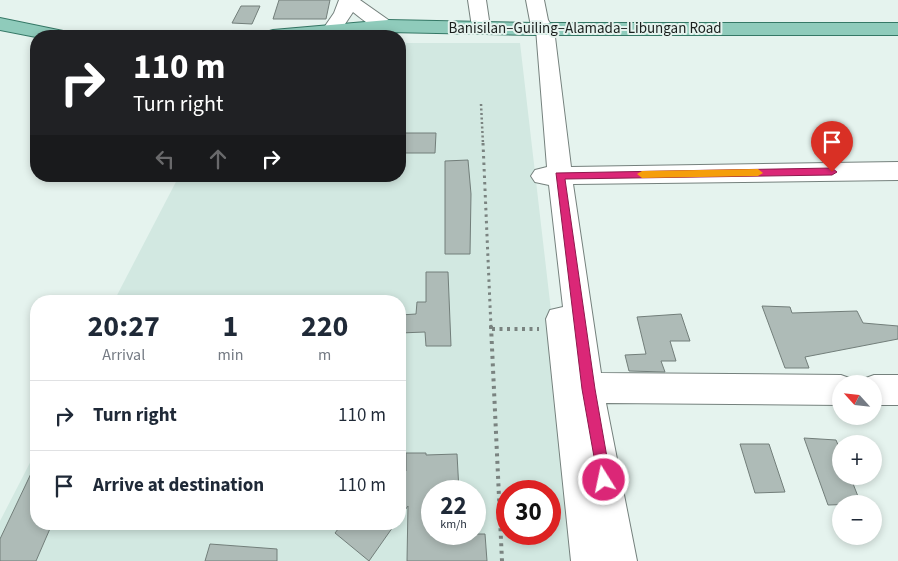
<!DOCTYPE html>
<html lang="en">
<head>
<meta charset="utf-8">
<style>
	:root { --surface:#fff; --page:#f6f6f7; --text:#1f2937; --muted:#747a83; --line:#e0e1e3 }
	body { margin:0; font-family:"Source Sans 3",sans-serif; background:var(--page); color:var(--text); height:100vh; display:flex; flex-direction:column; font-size:19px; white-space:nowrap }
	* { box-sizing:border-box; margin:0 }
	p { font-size:16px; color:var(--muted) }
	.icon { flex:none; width:28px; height:28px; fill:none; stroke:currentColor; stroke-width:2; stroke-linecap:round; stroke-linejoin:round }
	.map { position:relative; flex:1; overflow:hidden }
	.panel { position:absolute; left:30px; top:295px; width:376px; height:235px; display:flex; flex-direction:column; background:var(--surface); border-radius:20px; box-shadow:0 2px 8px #0003 }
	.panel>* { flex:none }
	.guide { position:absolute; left:30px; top:30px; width:376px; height:152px; border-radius:20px; box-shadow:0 2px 8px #0003; background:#202124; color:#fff; overflow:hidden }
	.needle { width:32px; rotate:297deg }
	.fabs { position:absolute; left:832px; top:375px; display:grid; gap:10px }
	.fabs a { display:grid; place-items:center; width:50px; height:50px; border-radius:50%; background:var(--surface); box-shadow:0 2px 8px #0003; font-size:25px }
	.speed { position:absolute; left:421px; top:480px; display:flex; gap:10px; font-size:25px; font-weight:700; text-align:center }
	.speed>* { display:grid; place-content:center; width:65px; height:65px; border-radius:50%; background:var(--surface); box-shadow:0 2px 8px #0003; line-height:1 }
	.speed small { font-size:12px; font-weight:400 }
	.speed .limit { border:8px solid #d22; background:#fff; color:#111 }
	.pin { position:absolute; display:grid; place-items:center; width:42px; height:42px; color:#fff; margin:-51px -21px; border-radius:50% 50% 50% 0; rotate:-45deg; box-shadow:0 0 5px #0007 }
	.pin .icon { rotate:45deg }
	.me { position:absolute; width:55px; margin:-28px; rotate:350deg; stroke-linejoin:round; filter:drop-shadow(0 0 4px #0008) }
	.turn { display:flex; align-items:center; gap:18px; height:105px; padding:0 20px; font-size:22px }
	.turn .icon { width:65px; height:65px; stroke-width:2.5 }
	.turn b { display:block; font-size:35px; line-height:42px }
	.lanes { display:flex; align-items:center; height:48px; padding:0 20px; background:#0003; justify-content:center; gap:25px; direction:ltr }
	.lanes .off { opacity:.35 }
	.eta { display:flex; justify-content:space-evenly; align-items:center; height:85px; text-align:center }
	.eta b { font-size:30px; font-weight:700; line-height:35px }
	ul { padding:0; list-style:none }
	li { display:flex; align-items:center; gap:15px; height:70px; padding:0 20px; border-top:1px solid var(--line) }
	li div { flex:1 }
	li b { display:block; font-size:19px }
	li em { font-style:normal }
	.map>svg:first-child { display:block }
</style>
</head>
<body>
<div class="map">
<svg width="898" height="561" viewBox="0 0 898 561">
	<rect width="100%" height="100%" fill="#e5f3ee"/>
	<!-- built -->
	<path fill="#d2e8e1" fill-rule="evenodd" d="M400,43H520L580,561H0V521L36,451V524H400V301H114L179,176H400ZM432,491H475V534H432ZM508,491H550V534H508Z"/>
	<!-- building -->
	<path fill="#aebbb7" stroke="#727e7a" d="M279,0H330L326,19H273Z
		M241,6H260L252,24L232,23Z
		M400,133H436L435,153H400Z
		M468,160L471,194L470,254H445V161Z
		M426,272H448L451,346H426L425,332L400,333V315L416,314L417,302H426Z
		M762,306L790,307L792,313L857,311L863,323L898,326V339L805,357L809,368H785Z
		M681,314L690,341H670L676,361H661L665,372L629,371L625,355L646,354L637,317Z
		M804,438L836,440L841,452V476H850L861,504L828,505Z
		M740,444H769L785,492L755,493Z
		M406,453H426V455L457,454L459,491H432V534H485L487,561H407L408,506L400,517V471H406Z
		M36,463V524H52L36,561H0V539Z
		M342,524H395L369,561L335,533Z
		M210,544L277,549V561H205Z"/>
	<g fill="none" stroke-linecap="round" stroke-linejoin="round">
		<defs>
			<path id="minor" d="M339,0H360L397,26L395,30C380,34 364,21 353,12L339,33H325L323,29L334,13Z
				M468,0H486L490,27L488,31H474L472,27Z
				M526,0H544L548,20L554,29L571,167L898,162V180L573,184L601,373L841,375L852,379L854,384H841V405L606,403L637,561H571L546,319L550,310L563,307L549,185L535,182L531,176L535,170L547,167L536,29L530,21Z
				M874,375H898V405H874V384H861L863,379Z"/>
			<path id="major" d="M0,18L68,32L71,36L36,37L0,30Z
				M388,20L535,23H898V35H535L388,32L335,36H263L266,32L273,30Z"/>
		</defs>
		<!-- minor casing -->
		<use href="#minor" stroke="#75817d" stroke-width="2"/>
		<!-- major casing -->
		<use href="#major" stroke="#357866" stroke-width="2"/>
		<!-- path-far2 -->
		<path stroke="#7a8380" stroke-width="2.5" stroke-dasharray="2 2.5" stroke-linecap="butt" d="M481,104L483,144"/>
		<!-- path-far1 -->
		<path stroke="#7a8380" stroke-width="3" stroke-dasharray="2.5 4" stroke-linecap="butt" d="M483,143L491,328"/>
		<!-- path -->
		<path stroke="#7a8380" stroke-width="4" stroke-dasharray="3 4.5" stroke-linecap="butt" d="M491,326L502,561
			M492,329H539"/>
		<!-- minor -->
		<use href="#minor" fill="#fff" fill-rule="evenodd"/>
		<!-- major -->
		<use href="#major" fill="#8fcbbb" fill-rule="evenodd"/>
	</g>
	<!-- route -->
	<path fill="#db2777" stroke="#8e194d" d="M832,168L837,172L832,175L565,179L595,389L611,480L609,485L604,487L599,485L582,389L556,173Z"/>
	<!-- slow -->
	<path fill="#f59e0b" d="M758,169L763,173L758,176L642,178L637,174L642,171Z"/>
	<g text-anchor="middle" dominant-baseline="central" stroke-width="4" stroke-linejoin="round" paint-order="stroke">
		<!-- far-street labels -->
		<g font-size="15" fill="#1a1f1d" stroke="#e5f3ee">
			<text x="585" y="28">Banisilan–Guiling–Alamada–Libungan Road</text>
		</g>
	</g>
</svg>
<div class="fabs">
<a><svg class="needle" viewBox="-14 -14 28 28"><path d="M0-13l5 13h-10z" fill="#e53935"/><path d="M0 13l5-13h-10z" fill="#747a83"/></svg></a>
<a>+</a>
<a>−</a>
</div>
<div class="speed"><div>22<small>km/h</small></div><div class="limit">30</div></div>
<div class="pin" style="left:832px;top:172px;background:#d93025"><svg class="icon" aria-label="arrive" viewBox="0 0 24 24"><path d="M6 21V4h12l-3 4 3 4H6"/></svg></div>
<svg class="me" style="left:604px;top:480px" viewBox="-20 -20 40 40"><circle r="17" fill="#db2777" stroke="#fff" stroke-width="3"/><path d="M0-11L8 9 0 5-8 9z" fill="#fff"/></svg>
<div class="guide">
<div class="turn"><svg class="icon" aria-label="right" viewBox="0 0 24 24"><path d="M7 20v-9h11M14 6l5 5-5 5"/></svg><div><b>110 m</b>Turn right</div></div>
<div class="lanes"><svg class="icon off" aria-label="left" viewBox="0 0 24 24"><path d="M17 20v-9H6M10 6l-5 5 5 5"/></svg><svg class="icon off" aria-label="ahead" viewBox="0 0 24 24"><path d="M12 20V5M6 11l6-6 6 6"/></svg><svg class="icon" aria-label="right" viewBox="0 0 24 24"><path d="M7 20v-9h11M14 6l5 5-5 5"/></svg></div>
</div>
<section class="panel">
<div class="eta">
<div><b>20:27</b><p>Arrival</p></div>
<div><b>1</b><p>min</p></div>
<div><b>220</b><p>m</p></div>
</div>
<ul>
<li><svg class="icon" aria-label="right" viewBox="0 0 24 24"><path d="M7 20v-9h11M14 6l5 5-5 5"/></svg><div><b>Turn right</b></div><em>110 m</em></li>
<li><svg class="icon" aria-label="arrive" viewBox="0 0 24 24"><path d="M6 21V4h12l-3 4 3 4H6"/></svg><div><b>Arrive at destination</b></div><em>110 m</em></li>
</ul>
</section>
</div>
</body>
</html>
